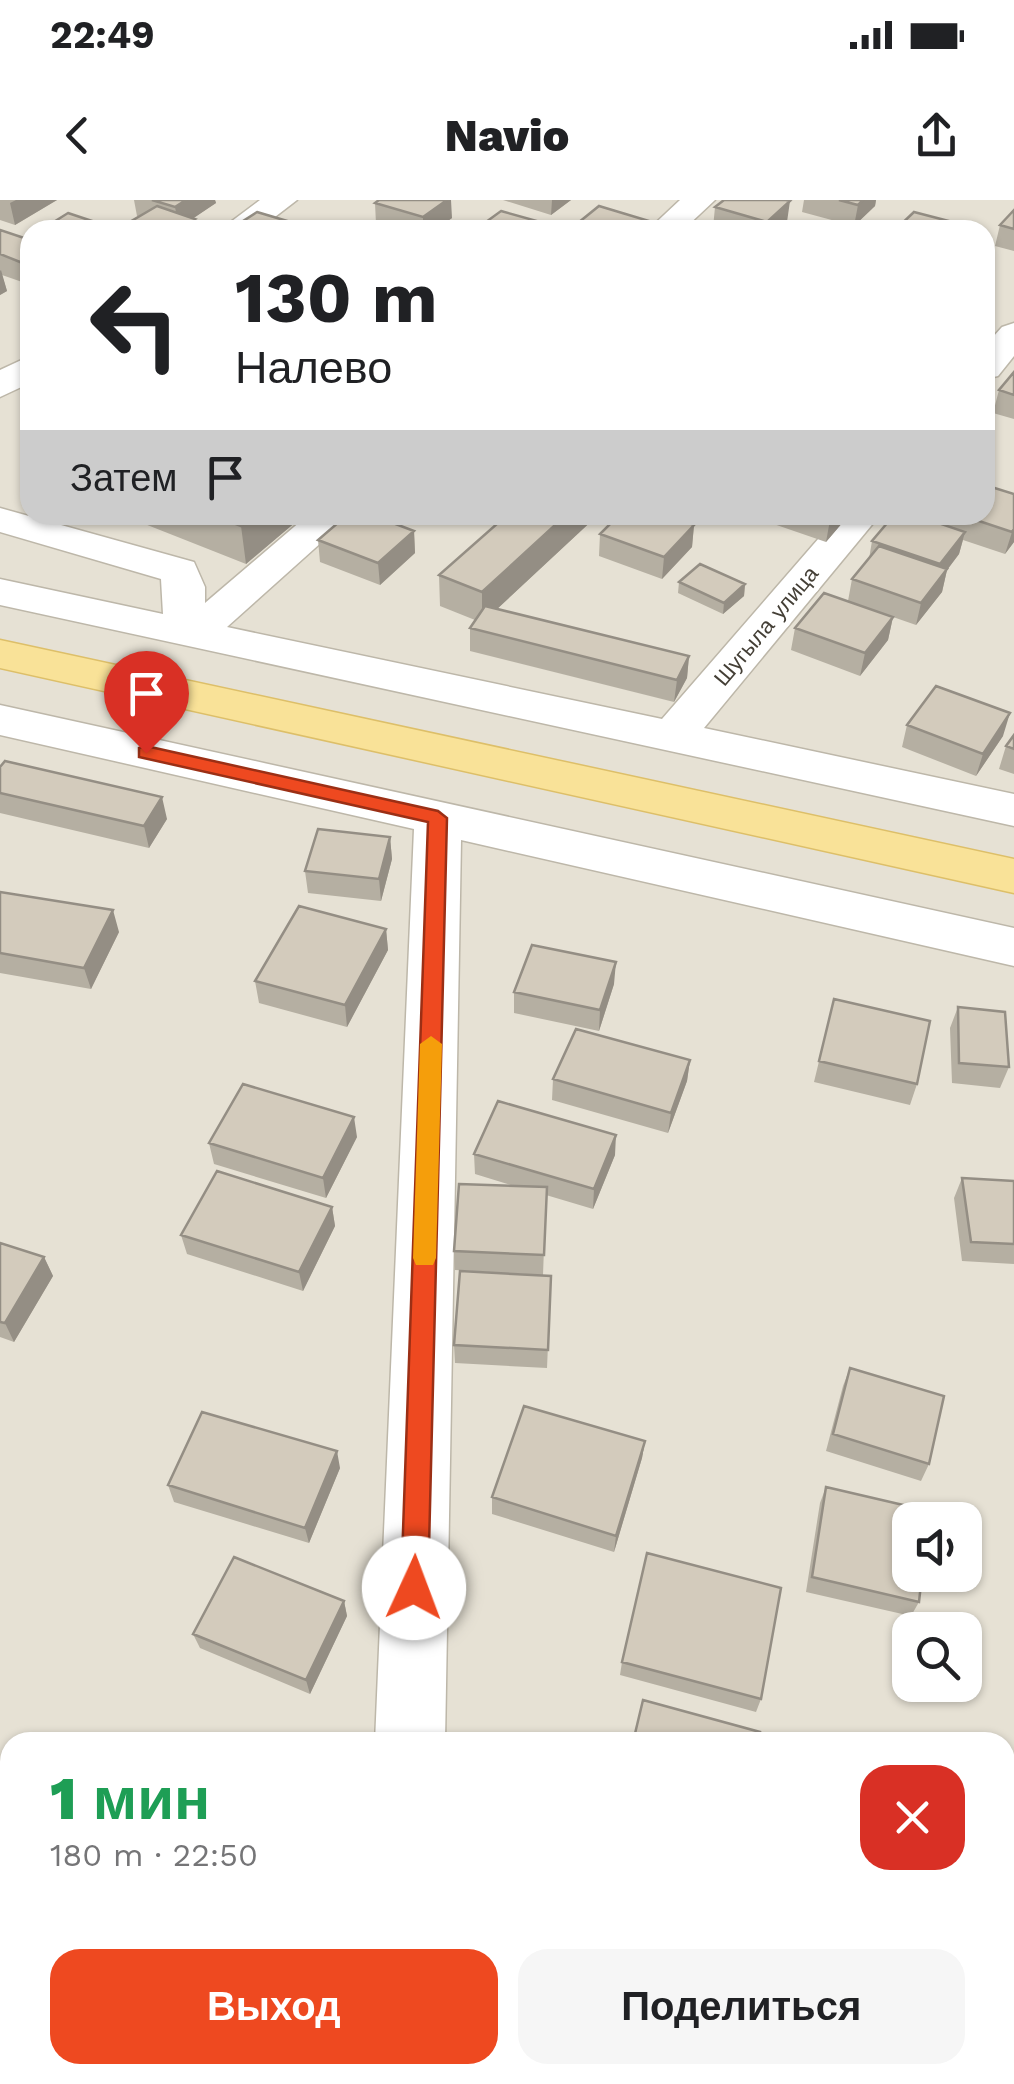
<!DOCTYPE html>
<html lang="ru">
<head>
<meta charset="utf-8">
<style>
	:root { --surface:#fff; --page:#f6f6f6; --text:#202124; --muted:#757577; --accent:#ee4920 }
	body { margin:0; font-family:"Work Sans",sans-serif; background:var(--page); color:var(--text); height:100vh; display:flex; flex-direction:column; font-size:38px; white-space:nowrap }
	* { box-sizing:border-box; margin:0 }
	p { font-size:32px; color:var(--muted) }
	.icon { flex:none; width:55px; height:55px; fill:none; stroke:currentColor; stroke-width:2; stroke-linecap:round; stroke-linejoin:round }
	.map { position:relative; flex:1; overflow:hidden }
	.panel { position:absolute; left:0px; top:1532px; width:1015px; height:352px; display:flex; flex-direction:column; background:var(--surface); border-radius:30px 30px 0 0; box-shadow:0 2px 8px #0004 }
	.panel>* { flex:none }
	.banner { position:absolute; left:20px; top:20px; width:975px; height:305px; border-radius:30px; box-shadow:0 2px 8px #0004; background:#fff; color:var(--text); overflow:hidden }
	.tools { position:absolute; left:892px; top:1302px; display:grid; gap:20px }
	.tools a { display:grid; place-items:center; width:90px; height:90px; border-radius:20px; background:var(--surface); box-shadow:0 2px 8px #0004; font-size:50px }
	.pin { position:absolute; display:grid; place-items:center; width:85px; height:85px; color:#fff; margin:-102px -42px; border-radius:50% 50% 50% 0; rotate:-45deg; box-shadow:0 0 10px #0007 }
	.pin .icon { rotate:45deg }
	.me { position:absolute; width:110px; margin:-55px; rotate:2deg; stroke-linejoin:round; filter:drop-shadow(0 0 8px #0008) }
	.turn { display:flex; align-items:center; gap:35px; height:210px; padding:0 50px; font-size:45px }
	.turn .icon { width:130px; height:130px; stroke-width:2.5 }
	.turn b { display:block; font-size:70px; line-height:85px }
	.then { display:flex; align-items:center; height:95px; padding:0 50px; background:#0003; gap:20px; font-size:38px }
	.round { display:grid; place-items:center; flex:none; width:105px; height:105px; border-radius:30px; background:var(--page) }
	.overview { display:flex; align-items:center; justify-content:space-between; height:170px; padding:0 50px }
	h1 { font-size:60px; font-weight:800; line-height:75px; color:#1e9e55 }
	.action { display:flex; gap:20px; margin-top:auto; padding:20px 50px }
	.action a { flex:1; height:115px; border-radius:30px; background:var(--accent); color:#fff; font-size:40px; font-weight:800; line-height:115px; text-align:center }
	.action a+a { background:var(--page); color:var(--text) }
	.status { display:flex; justify-content:space-between; align-items:center; height:70px; padding:0 50px; background:var(--surface); direction:ltr }
	.status svg { height:28px; fill:currentColor }
	header { display:flex; justify-content:space-between; align-items:center; height:130px; padding:0 50px; background:var(--surface); font-size:45px; font-weight:800 }
	.map>svg:first-child { display:block }
</style>
</head>
<body>
<div class="status"><b>22:49</b><svg viewBox="0 0 49 12"><path d="M0 12V9h3v3zM5 12V6h3v6zM10 12V3h3v9zM15 12V0h3v12zM26 1h20v11H26zM47 4h2v5h-2z"/></svg></div>
<header><svg class="icon" aria-label="back" viewBox="0 0 24 24"><path d="M15 5l-7 7 7 7"/></svg>Navio<svg class="icon" aria-label="share" viewBox="0 0 24 24"><path d="M12 15V3M7 8l5-5 5 5M5 13v7h14v-7"/></svg></header>
<div class="map">
<svg width="1014" height="1884" viewBox="0 0 1014 1884">
	<rect width="100%" height="100%" fill="#f2efe6"/>
	<!-- residential -->
	<path fill="#e6e1d4" fill-rule="evenodd" d="M0,0H1014V1884H0ZM30,30H985V315H30ZM910,1320H965V1375H910ZM910,1430H965V1485H910ZM10,1542H1005V1875H10Z"/>
	<g fill="none" stroke-linecap="round" stroke-linejoin="round">
		<defs>
			<path id="minor" d="M260,0H297L258,30H220Z
				M680,0H715L683,30H648Z
				M1014,123V156L998,176L985,179V146L1002,127Z
				M30,156V183L0,197V170Z
				M0,308L194,362L205,387V403L308,315H352L227,427L662,519L839,315H880L704,528L1014,594V626L0,405V379L163,414L161,379L0,332Z
				M0,505L1014,728V766L461,640L445,1542H375L414,629L0,535Z
				M361,1875H439V1884H361Z"/>
			<path id="major" d="M0,440L1014,659V693L0,468Z"/>
		</defs>
		<!-- minor casing -->
		<use href="#minor" stroke="#bdb7a9" stroke-width="3"/>
		<!-- major casing -->
		<use href="#major" stroke="#ddbf69" stroke-width="3"/>
		<!-- minor -->
		<use href="#minor" fill="#fff" fill-rule="evenodd"/>
		<!-- major -->
		<use href="#major" fill="#f9e298" fill-rule="evenodd"/>
	</g>
	<!-- wall -->
	<path fill="#b5afa2" d="M0,0H57L15,25L0,20Z
		M134,0H215L216,3L193,18L197,30H124L123,26L139,16H137Z
		M503,0H571L551,15Z
		M804,0H876L875,6L854,26L802,12Z
		M375,3L452,18L435,30H388L390,28L376,24Z
		M715,7L787,22L779,30H719L713,28Z
		M1014,10V51L995,46L1000,25Z
		M0,30L30,40L25,83L2,75L7,91L0,95Z
		M1014,172V219L993,213L999,190Z
		M1014,294V342L1005,354L963,340L959,354L947,370L942,392L916,425L893,417L888,440L860,476L791,450L795,428L848,401L852,379L869,359L872,341L941,324L943,315H985Z
		M122,315H304L246,364Z
		M598,315L497,409L689,456L687,478L674,502L470,451V428L475,420L440,406L439,375Z
		M763,315H849L826,342L762,320Z
		M694,325L692,347L662,379L599,356L600,334Z
		M414,331L415,353L380,385L320,362L318,340Z
		M679,382L745,384L744,396L723,414L678,393Z
		M907,525L1003,536L976,576L902,547Z
		M1014,535V574L999,569L1006,546Z
		M0,567L167,619L149,648L0,613Z
		M390,637L392,659L381,701L308,693L305,671Z
		M0,692L119,732L91,789L0,773Z
		M386,729L388,750L347,827L259,803L255,781Z
		M614,784L599,831L514,813V792Z
		M834,799L917,884L910,905L814,882Z
		M958,807L1009,867L1000,888L952,883L950,828Z
		M690,860L687,881L668,933L552,900L553,879Z
		M357,937L326,998L214,964L209,943Z
		M474,954L615,955L593,1009L546,995L543,1075L455,1070L454,1051L514,986L475,974Z
		M962,978L1014,981V1064L962,1061L954,998Z
		M332,1007L335,1026L303,1091L187,1054L181,1035Z
		M0,1043L44,1057L53,1076L14,1142L0,1137Z
		M551,1076L547,1168L455,1163L454,1145Z
		M850,1168L929,1264L921,1281L826,1251L843,1186Z
		M645,1241L642,1258L614,1352L492,1314V1297Z
		M340,1268L309,1343L174,1302L168,1285Z
		M826,1287L919,1402L911,1416L806,1392L820,1303Z
		M344,1401L347,1416L310,1494L200,1448L193,1434Z
		M622,1462L761,1499L756,1512L620,1475Z
		M865,1875H943L969,1884H863Z"/>
	<!-- shaded-wall -->
	<path fill="#948e84" d="M16,0H57L15,25L10,3Z
		M186,0H215L216,3L179,28L175,7Z
		M447,0H451L452,18L435,30H423V17Z
		M552,0H571L551,15Z
		M863,0H876L875,6L854,26L858,5Z
		M790,1L787,22L779,30H766L767,22Z
		M195,19L197,30H177Z
		M649,21V30H638Z
		M30,55V80L25,83L20,62Z
		M1,70L7,91L0,95V71Z
		M991,114L988,125L985,129V121Z
		M254,315H304L246,364L241,326Z
		M566,315H598L482,423V392Z
		M834,315H849L826,342L830,320Z
		M694,325L692,347L662,379L664,357Z
		M1014,329V342L1005,354L1012,332Z
		M414,331L415,353L380,385L378,363Z
		M965,332L959,354L947,370L942,392L916,425L921,403L935,385L940,364Z
		M745,384L744,396L723,414L724,403Z
		M893,417L888,440L860,476L865,453Z
		M689,456L687,478L674,502L677,480Z
		M1010,513L1003,536L976,576L983,554Z
		M162,597L167,619L149,648L144,626Z
		M390,637L392,659L381,701L379,679Z
		M113,710L119,732L91,789L84,768Z
		M386,729L388,750L347,827L345,805Z
		M616,762L614,784L599,831L600,810Z
		M690,860L687,881L668,933L671,913Z
		M354,917L357,937L326,998L323,978Z
		M616,935L615,955L593,1009L594,989Z
		M332,1007L335,1026L303,1091L299,1072Z
		M44,1057L53,1076L14,1142L5,1123Z
		M645,1241L642,1258L614,1352L616,1336Z
		M337,1251L340,1268L309,1343L305,1328Z
		M344,1401L347,1416L310,1494L306,1480Z
		M316,1875H323L320,1884H314Z"/>
	<!-- building -->
	<path fill="#d3cbbc" stroke="#948e84" stroke-width="2.5" d="M152,0H186L175,7Z
		M379,0H447L423,17L375,3Z
		M724,0H786L790,1L767,22L715,7Z
		M839,0H863L858,5Z
		M157,6L195,19L177,30H136L123,26Z
		M599,6L649,21L638,30H584L573,27Z
		M1014,10V29L1000,25Z
		M501,11L551,25L544,30H475Z
		M257,12L304,26L298,30H229Z
		M914,12L968,26L965,30H895Z
		M68,13L116,29L41,30Z
		M396,24L416,30H388Z
		M760,26L776,30H755Z
		M0,30L30,40V55L20,62L0,54Z
		M1014,172V195L999,190Z
		M985,285L1014,294V329L1012,332L961,315H985Z
		M213,315H254L241,326Z
		M347,315H372L414,331L378,363L318,340Z
		M507,315H566L482,392L439,375Z
		M619,315H667L694,325L664,357L600,334Z
		M816,315H834L830,320Z
		M894,315H915L965,332L940,364L872,341Z
		M879,346L947,369L921,403L852,379Z
		M700,364L745,384L724,403L679,382Z
		M824,393L893,417L865,453L795,428Z
		M485,406L689,456L677,480L470,428Z
		M936,486L1010,513L983,554L907,525Z
		M1014,535V549L1006,546Z
		M5,561L162,597L144,626L0,593V567Z
		M318,629L390,637L379,679L305,671Z
		M0,692L113,710L84,768L0,753Z
		M299,706L386,729L345,805L255,781Z
		M532,745L616,762L600,810L514,792Z
		M834,799L930,821L917,884L819,861Z
		M958,807L1005,812L1009,867L959,863Z
		M576,829L690,860L671,913L553,879Z
		M243,884L354,917L323,978L209,943Z
		M498,901L616,935L594,989L474,954Z
		M217,971L332,1007L299,1072L181,1035Z
		M962,978L1014,981V1044L971,1042Z
		M459,984L547,987L544,1055L454,1051Z
		M0,1043L44,1057L5,1123L0,1122Z
		M460,1071L551,1076L548,1150L454,1145Z
		M850,1168L944,1196L929,1264L833,1234Z
		M524,1206L645,1241L616,1336L492,1297Z
		M202,1212L337,1251L305,1328L168,1285Z
		M826,1287L929,1311L928,1320H910V1375H922L919,1402L812,1377Z
		M647,1353L781,1388L761,1499L622,1462Z
		M234,1357L344,1401L306,1480L193,1434Z
		M643,1500L760,1532L758,1542H633Z
		M1005,1748L1009,1749L1005,1793Z
		M191,1875H316L314,1884H188Z
		M444,1875H568L567,1884H443Z
		M873,1875H943L969,1884H871Z"/>
	<!-- route -->
	<path fill="#ee4920" stroke="#9b2f15" stroke-width="2.5" d="M146,546L438,611L447,618L428,1388L424,1398L414,1402L405,1398L401,1388L428,622L139,557V548Z"/>
	<!-- slow -->
	<path fill="#f59e0b" d="M431,836L442,844L436,1058L433,1065H416L413,1058L420,844Z"/>
	<g text-anchor="middle" dominant-baseline="central" stroke-width="10" stroke-linejoin="round" paint-order="stroke">
		<!-- far-street labels -->
		<g font-size="22" fill="#443f36" stroke="#fff">
			<text transform="translate(766 426) rotate(-50)">Шугыла улица</text>
		</g>
	</g>
</svg>
<div class="tools">
<a><svg class="icon" aria-label="sound" viewBox="0 0 24 24"><path d="M4 9h4l5-4v14l-5-4H4zM17 9q2 3 0 6"/></svg></a>
<a><svg class="icon" aria-label="search" viewBox="0 0 24 24"><circle cx="10" cy="10" r="6"/><path d="M15 15l6 6"/></svg></a>
</div>
<div class="pin" style="left:146px;top:553px;background:#d93025"><svg class="icon" aria-label="arrive" viewBox="0 0 24 24"><path d="M6 21V4h12l-3 4 3 4H6"/></svg></div>
<svg class="me" style="left:414px;top:1388px" viewBox="-20 -20 40 40"><circle r="19" fill="#fff"/><path d="M0-13L10 11 0 6-10 11z" fill="#ee4920"/></svg>
<div class="banner">
<div class="turn"><svg class="icon" aria-label="left" viewBox="0 0 24 24"><path d="M17 20v-9H6M10 6l-5 5 5 5"/></svg><div><b>130 m</b>Налево</div></div>
<div class="then">Затем<svg class="icon" aria-label="arrive" viewBox="0 0 24 24"><path d="M6 21V4h12l-3 4 3 4H6"/></svg></div>
</div>
<section class="panel">
<div class="overview"><div><h1>1 мин</h1><p>180 m · 22:50</p></div><a class="round" style="background:#d93025;color:#fff"><svg class="icon" aria-label="close" viewBox="0 0 24 24"><path d="M6 6l12 12M18 6L6 18"/></svg></a></div>
<div class="action"><a>Выход</a><a>Поделиться</a></div>
</section>
</div>
</body>
</html>
